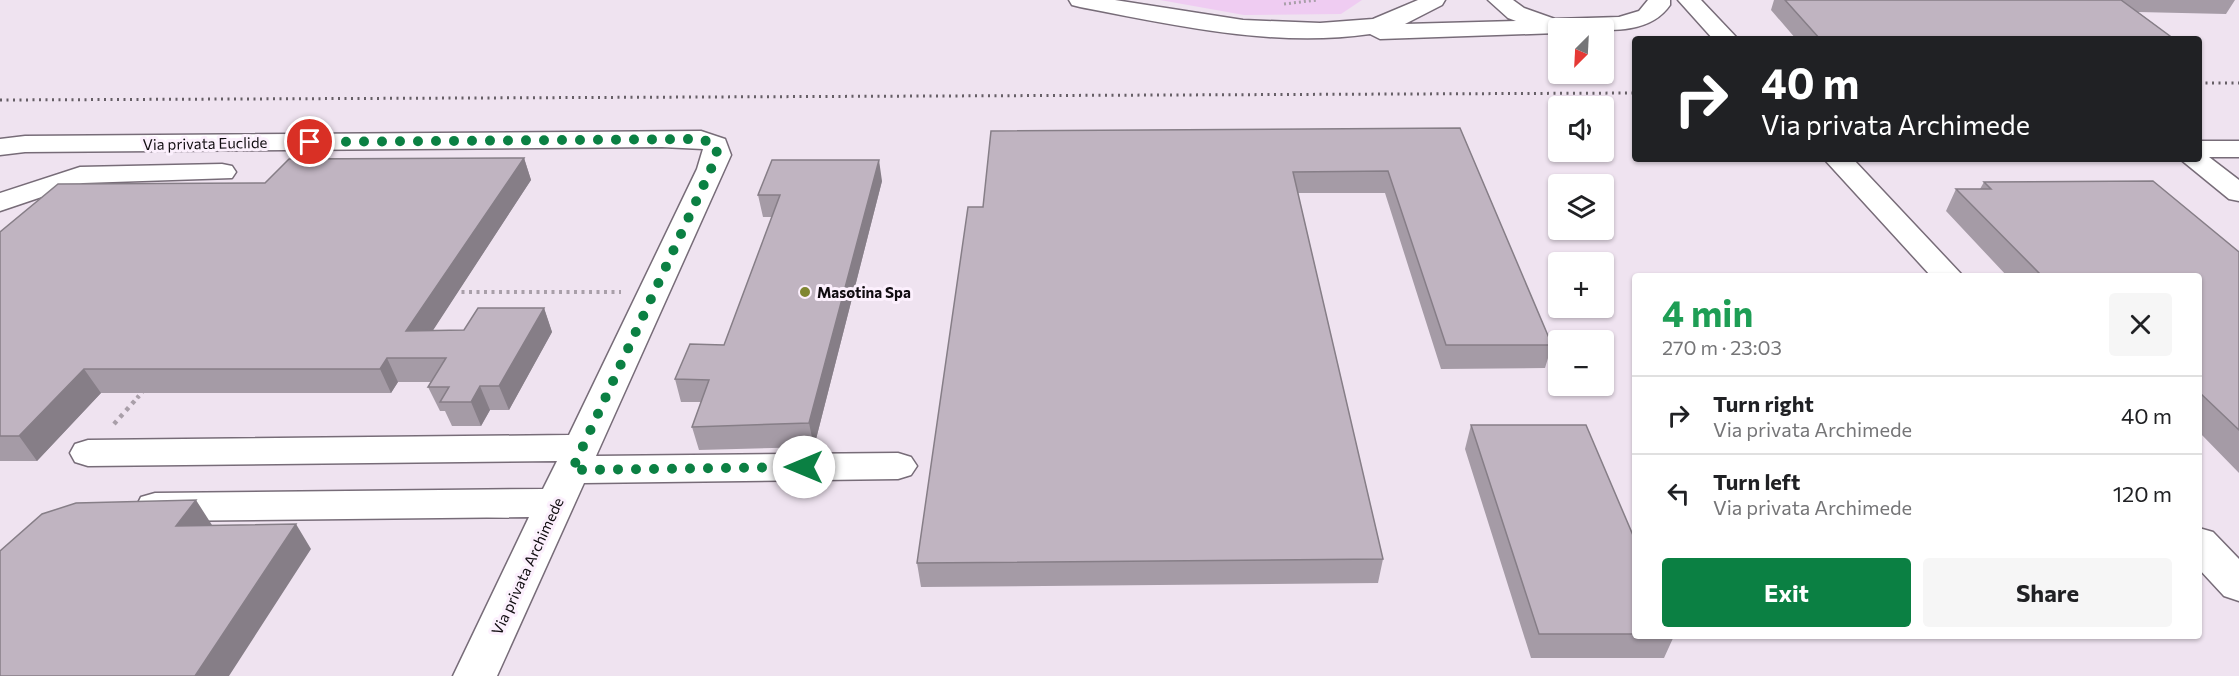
<!DOCTYPE html>
<html lang="en">
<head>
<meta charset="utf-8">
<style>
	:root { --surface:#fff; --page:#f6f6f6; --text:#202124; --muted:#757577; --line:#e0e0e0; --accent:#0b8043 }
	body { margin:0; font-family:Commissioner,sans-serif; background:var(--page); color:var(--text); height:100vh; display:flex; flex-direction:column; font-size:22px; white-space:nowrap }
	* { box-sizing:border-box; margin:0 }
	p { font-size:20px; color:var(--muted) }
	.icon { flex:none; width:33px; height:33px; fill:none; stroke:currentColor; stroke-width:2; stroke-linecap:round; stroke-linejoin:round }
	.map { position:relative; flex:1; overflow:hidden }
	.details { position:absolute; left:1632px; top:273px; width:570px; height:366px; display:flex; flex-direction:column; background:var(--surface); border-radius:6px; box-shadow:0 2px 4px #0004 }
	.details>* { flex:none }
	.banner { position:absolute; left:1632px; top:36px; width:570px; height:126px; border-radius:6px; box-shadow:0 2px 4px #0004; background:#202124; color:#fff; overflow:hidden }
	.needle { width:39px; rotate:204deg }
	.tools { position:absolute; left:1548px; top:18px; display:grid; gap:12px }
	.tools a { display:grid; place-items:center; width:66px; height:66px; border-radius:6px; background:var(--surface); box-shadow:0 2px 4px #0004; font-size:30px }
	.pin { position:absolute; display:grid; place-items:center; width:51px; height:51px; color:#fff; margin:-26px; border:3px solid #fff; border-radius:50%; box-shadow:0 2px 6px #0007 }
	.me { position:absolute; width:66px; margin:-33px; rotate:270deg; stroke-linejoin:round; filter:drop-shadow(0 0 4px #0008) }
	.turn { display:flex; align-items:center; gap:21px; height:126px; padding:0 30px; font-size:27px }
	.turn .icon { width:78px; height:78px; stroke-width:2.5 }
	.turn b { display:block; font-size:42px; line-height:51px }
	.round { display:grid; place-items:center; flex:none; width:63px; height:63px; border-radius:6px; background:var(--page) }
	.head { display:flex; align-items:center; justify-content:space-between; height:102px; padding:0 30px }
	h1 { font-size:36px; font-weight:700; line-height:45px; color:#1e9e55 }
	.primary-button { display:flex; gap:12px; margin-top:auto; padding:12px 30px }
	.primary-button a { flex:1; height:69px; border-radius:6px; background:var(--accent); color:#fff; font-size:24px; font-weight:700; line-height:69px; text-align:center }
	.primary-button a+a { background:var(--page); color:var(--text) }
	ul { padding:0; list-style:none }
	li { display:flex; align-items:center; gap:18px; height:78px; padding:0 30px; border-top:2px solid var(--line) }
	li div { flex:1 }
	li b { display:block; font-size:22px }
	li em { font-style:normal }
	.map>svg:first-child { display:block }
</style>
</head>
<body>
<div class="map">
<svg width="2239" height="676" viewBox="0 0 2239 676">
	<rect width="100%" height="100%" fill="#efe3f0"/>
	<!-- green -->
	<path fill="#efccf2" d="M1160,0H1362L1341,14L1244,15Z"/>
	<g fill="none" stroke-linecap="round" stroke-linejoin="round">
		<defs>
			<path id="minor" d="M1069,0H1115L1243,20L1320,23L1373,19L1418,0H1445L1442,5L1405,24L1516,21L1508,18L1488,0H1513L1524,8L1555,19L1619,17L1639,11L1648,0H1670V5C1646,40 1594,28 1558,28V33L1380,39L1370,34C1274,48 1173,25 1080,7L1072,5Z
				M1678,0H1701L1738,39H1713Z
				M701,131L725,139L731,155L596,456L898,453L911,457L917,466L911,475L898,479L584,483L497,676H453L529,517L155,521L141,517L136,507L141,497L155,493L543,489L557,461L88,466L75,462L70,453L75,444L88,440L569,435L697,169L703,149L662,147L25,152L0,155V139L25,136Z
				M2199,141H2239V157H2209L2239,180V201L2229,199L2180,159H2199Z
				M1824,159H1853L1963,276H1931Z
				M222,164L232,166L236,172L232,178L83,183L0,211V193L80,167Z
				M2199,528L2213,532L2239,559V601L2224,596L2199,569Z"/>
		</defs>
		<!-- minor casing -->
		<use href="#minor" stroke="#776c78" stroke-width="3"/>
		<!-- path-far2 -->
		<path stroke="#a99fa9" stroke-width="3" stroke-dasharray="2 3" stroke-linecap="butt" d="M1284,4L1317,0"/>
		<!-- path-far1 -->
		<path stroke="#a99fa9" stroke-width="4" stroke-dasharray="3 4.5" stroke-linecap="butt" d="M454,292H621
			M137,398L145,389"/>
		<!-- path -->
		<path stroke="#a99fa9" stroke-width="4.5" stroke-dasharray="4 5" stroke-linecap="butt" d="M114,424L139,396"/>
		<!-- minor -->
		<use href="#minor" fill="#fff" fill-rule="evenodd"/>
		<!-- rail -->
		<path stroke="#655e65" stroke-width="3" stroke-dasharray="2 4.5" stroke-linecap="butt" d="M2199,83H2239
			M0,100L1635,93"/>
	</g>
	<!-- wall -->
	<path fill="#a59ba6" d="M1774,0H2235L2226,14L2138,12L2174,39H1796L1771,10Z
		M1460,128L1552,345L1545,368L1441,369L1385,193H1298L1383,559L1378,583L921,587L917,563L983,207Z
		M524,158L531,180L432,331L464,330L544,308L552,332L509,410H490L481,426H452L445,411H440L428,387L431,382H398L391,393H101L37,461H0V232L265,183Z
		M882,181L814,447L699,450L692,427L701,402H681L675,379L724,345L772,217H763L758,195Z
		M1984,182L2239,252V473L2199,432V276H2007L1946,211L1956,189H1980Z
		M1471,425L1635,540V636H1674L1664,658H1531L1465,449Z"/>
	<!-- shaded-wall -->
	<path fill="#867e87" d="M524,158L531,180L417,355L406,331Z
		M879,160L882,181L814,447L809,423Z
		M544,308L552,332L509,410L499,386Z
		M387,358L398,382L391,393L380,369Z
		M84,369L101,393L37,461L19,436Z
		M480,386L490,410L481,426L471,402Z
		M196,500L212,525L193,550L176,526Z
		M296,524L311,549L229,676H195Z"/>
	<!-- building -->
	<path fill="#c0b4c1" stroke="#867e87" stroke-width="1.5" d="M1785,0H2121L2174,39H1820Z
		M1460,128L1552,345H1446L1388,171L1293,172L1383,559L917,563L968,207H983L991,131Z
		M524,158L406,331L464,330L478,308H544L499,386H480L471,402H440L449,387H428L446,358H387L380,369H84L19,436H0V232L58,184L265,183L289,159Z
		M772,160H879L809,423L692,427L709,380L675,379L690,344L724,345L780,195H758Z
		M2153,181L2239,252V430L2199,392V276H2042L1956,189H1991L1984,182Z
		M1471,425H1586L1635,540V634H1539Z
		M196,500L176,526L296,524L195,676H0V551L42,514L76,503Z"/>
	<g fill="none" stroke-linecap="round" stroke-linejoin="round">
		<!-- route -->
		<path stroke="#0b8043" stroke-width="10" stroke-dasharray="0 18" d="M310,142L701,139L716,145L717,155L711,169L572,470L804,467"/>
	</g>
	<!-- markers -->
	<circle fill="#808732" stroke="#fcf0fd" stroke-width="2" cx="805" cy="292" r="6"/>
	<g text-anchor="middle" dominant-baseline="central" stroke-width="6" stroke-linejoin="round" paint-order="stroke">
		<!-- street labels -->
		<g font-size="15" fill="#100c10" stroke="#fcf0fd">
			<text transform="translate(205 143) rotate(-1)">Via privata Euclide</text>
			<text transform="translate(527 566) rotate(-65)">Via privata Archimede</text>
		</g>
		<!-- poi labels -->
		<g font-size="15" font-weight="bold" fill="#100c10" stroke="#fcf0fd" text-anchor="start">
			<text x="817" y="292">Masotina Spa</text>
		</g>
	</g>
</svg>
<div class="tools">
<a><svg class="needle" viewBox="-14 -14 28 28"><path d="M0-13l5 13h-10z" fill="#e53935"/><path d="M0 13l5-13h-10z" fill="#757577"/></svg></a>
<a><svg class="icon" aria-label="sound" viewBox="0 0 24 24"><path d="M4 9h4l5-4v14l-5-4H4zM17 9q2 3 0 6"/></svg></a>
<a><svg class="icon" aria-label="layers" viewBox="0 0 24 24"><path d="M12 4l9 5-9 5-9-5zM3 14l9 5 9-5"/></svg></a>
<a>+</a>
<a>−</a>
</div>
<div class="pin" style="left:310px;top:142px;background:#d93025"><svg class="icon" aria-label="arrive" viewBox="0 0 24 24"><path d="M6 21V4h12l-3 4 3 4H6"/></svg></div>
<svg class="me" style="left:804px;top:467px" viewBox="-20 -20 40 40"><circle r="19" fill="#fff"/><path d="M0-13L10 11 0 6-10 11z" fill="#0b8043"/></svg>
<div class="banner">
<div class="turn"><svg class="icon" aria-label="right" viewBox="0 0 24 24"><path d="M7 20v-9h11M14 6l5 5-5 5"/></svg><div><b>40 m</b>Via privata Archimede</div></div>
</div>
<section class="details">
<div class="head"><div><h1>4 min</h1><p>270 m · 23:03</p></div><a class="round"><svg class="icon" aria-label="close" viewBox="0 0 24 24"><path d="M6 6l12 12M18 6L6 18"/></svg></a></div>
<ul>
<li><svg class="icon" aria-label="right" viewBox="0 0 24 24"><path d="M7 20v-9h11M14 6l5 5-5 5"/></svg><div><b>Turn right</b><p>Via privata Archimede</p></div><em>40 m</em></li>
<li><svg class="icon" aria-label="left" viewBox="0 0 24 24"><path d="M17 20v-9H6M10 6l-5 5 5 5"/></svg><div><b>Turn left</b><p>Via privata Archimede</p></div><em>120 m</em></li>
</ul>
<div class="primary-button"><a>Exit</a><a>Share</a></div>
</section>
</div>
</body>
</html>
